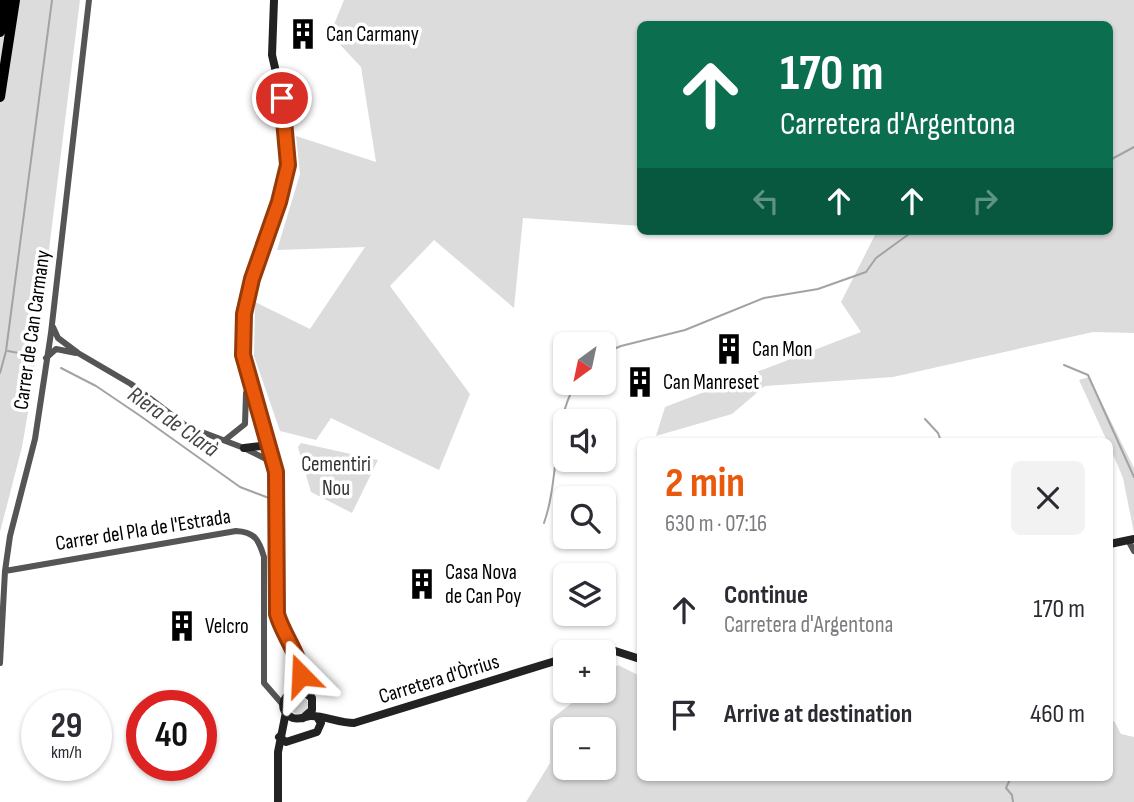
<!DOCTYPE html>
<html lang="en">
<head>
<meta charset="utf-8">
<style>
	:root { --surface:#fff; --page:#f2f2f3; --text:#2b2b33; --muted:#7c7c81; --accent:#ea580c }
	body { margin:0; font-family:"Sofia Sans Condensed",sans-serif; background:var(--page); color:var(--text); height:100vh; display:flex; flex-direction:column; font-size:26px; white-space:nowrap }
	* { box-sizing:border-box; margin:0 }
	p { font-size:23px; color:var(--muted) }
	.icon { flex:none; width:38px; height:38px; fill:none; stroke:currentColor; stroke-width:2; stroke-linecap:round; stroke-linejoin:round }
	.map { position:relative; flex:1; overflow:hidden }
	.panel { position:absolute; left:637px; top:438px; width:476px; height:343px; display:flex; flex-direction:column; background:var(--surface); border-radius:10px; box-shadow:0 2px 5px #0004 }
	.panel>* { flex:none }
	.guide { position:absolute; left:637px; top:21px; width:476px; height:214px; border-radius:10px; box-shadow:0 2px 5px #0004; background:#0b6e4f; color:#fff; overflow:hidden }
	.needle { width:46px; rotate:213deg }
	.controls { position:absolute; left:553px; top:332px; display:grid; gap:14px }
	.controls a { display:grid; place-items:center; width:63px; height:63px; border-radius:10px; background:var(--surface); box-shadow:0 2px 5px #0004; font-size:35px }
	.speed { position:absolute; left:21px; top:690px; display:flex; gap:14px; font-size:35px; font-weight:700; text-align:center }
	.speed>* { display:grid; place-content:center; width:91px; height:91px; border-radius:50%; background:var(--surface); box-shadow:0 2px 5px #0004; line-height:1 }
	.speed small { font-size:18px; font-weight:400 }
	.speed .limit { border:10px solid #d22; background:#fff; color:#111 }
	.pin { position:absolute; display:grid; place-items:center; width:60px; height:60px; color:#fff; margin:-30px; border:4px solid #fff; border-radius:50%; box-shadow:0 2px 7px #0007 }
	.me { position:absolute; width:77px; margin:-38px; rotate:339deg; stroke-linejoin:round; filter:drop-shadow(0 0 5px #0008) }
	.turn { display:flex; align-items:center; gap:24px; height:147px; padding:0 28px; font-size:32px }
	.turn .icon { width:91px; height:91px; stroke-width:2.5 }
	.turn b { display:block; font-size:49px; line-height:60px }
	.lanes { display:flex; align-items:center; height:66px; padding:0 28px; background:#0003; justify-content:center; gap:35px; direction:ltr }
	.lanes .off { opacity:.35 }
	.round { display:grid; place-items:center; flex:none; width:74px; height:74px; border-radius:10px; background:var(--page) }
	.head { display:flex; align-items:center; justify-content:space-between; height:119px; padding:0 28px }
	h1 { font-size:42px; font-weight:700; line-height:52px; color:var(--accent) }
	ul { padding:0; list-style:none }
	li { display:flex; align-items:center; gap:21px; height:105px; padding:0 28px }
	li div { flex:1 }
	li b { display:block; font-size:26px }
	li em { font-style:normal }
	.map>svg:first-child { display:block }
</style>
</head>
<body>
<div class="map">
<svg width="1134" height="802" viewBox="0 0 1134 802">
	<rect width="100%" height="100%" fill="#fff"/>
	<!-- green -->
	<path fill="#dcdcdc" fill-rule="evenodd" d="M0,0H80L31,395L22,447L0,532Z
		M344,0H1134V333L1093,332L893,377L765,386L732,414L656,436L665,407L861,332L841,302L877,231H1110V24H640V226L523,218L514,308L434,240L390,286L470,394L439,470L331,418L316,440L280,431L254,356L255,302L310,329L365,247L277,250L300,174L296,136L376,162L361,67L330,34Z
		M1089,377L1134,468V533L1123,478L1110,447V441H1107L1079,380Z
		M301,443L378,460L352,513L311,492L298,447Z
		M618,665L640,676V777H1110V721H1114L1121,734L1134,737V802H526L550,763V720L587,691H604V677ZM565,730H604V768H565Z
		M290 705a9 9 0 1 1 18 0a9 9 0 1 1-18 0Z"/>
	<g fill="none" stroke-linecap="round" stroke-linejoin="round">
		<!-- stream -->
		<path stroke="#a3a3a3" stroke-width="2" d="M1110,160L1134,147
			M8,351L34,356
			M604,353L621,346L685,330L764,298L818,289L866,272L876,258L909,234L920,231
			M1064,365L1088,375L1134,477
			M61,368L96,386L139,415L240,487L269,498
			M0,373L6,351L52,0
			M925,419L938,433L941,441
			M544,523C560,477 551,426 576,383
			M1011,777L1006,788L1012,795L1013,802"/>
		<!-- street -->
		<path stroke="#555" stroke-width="6" d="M53,327L58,338L78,353L131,384L186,426L244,448L274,463
			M46,358L56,349L76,353
			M225,440L245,424L246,393L250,386
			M1128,540L1134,551
			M5,571L236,531C255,532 259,540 264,557V683L284,706
			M0,663L5,571L10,536L35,439L51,333L89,0"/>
		<!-- secondary -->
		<path stroke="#222" stroke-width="8" d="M274,0L272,55L282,98L288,165L280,202L252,279L244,314L242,355L276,472L277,614L281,629L308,674L311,697
			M244,448L261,446L271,451
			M1110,544L1134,539
			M582,653L609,649L640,659
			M294,691L301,675L300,665
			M303,718L312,710V698L303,691C284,688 275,711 293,718C300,720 303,717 310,716C323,715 339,723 354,723L565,658
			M279,737L286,742L317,732L321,723L317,717
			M278,802V752L286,712"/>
		<!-- highway -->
		<path stroke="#000" stroke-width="10" d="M0,32L5,0
			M0,97L15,0"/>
	</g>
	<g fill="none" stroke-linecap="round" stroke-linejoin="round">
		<defs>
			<path id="route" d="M282,98L288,165L279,202L252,279L244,314L243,355L276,472L277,614C283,635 299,653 301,675"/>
		</defs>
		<!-- route casing -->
		<use href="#route" stroke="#983908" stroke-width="18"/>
		<!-- route -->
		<use href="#route" stroke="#ea580c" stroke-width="12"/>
	</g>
	<!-- icons -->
	<defs>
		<symbol id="building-bare" viewBox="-9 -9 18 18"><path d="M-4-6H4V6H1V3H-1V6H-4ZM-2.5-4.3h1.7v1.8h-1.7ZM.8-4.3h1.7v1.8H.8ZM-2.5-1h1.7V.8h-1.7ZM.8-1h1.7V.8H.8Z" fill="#000" stroke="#fff" stroke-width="2.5" paint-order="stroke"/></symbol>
	</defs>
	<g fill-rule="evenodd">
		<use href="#building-bare" x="281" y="12" width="44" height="44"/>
		<use href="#building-bare" x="707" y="327" width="44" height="44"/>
		<use href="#building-bare" x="618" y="360" width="44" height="44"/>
		<use href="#building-bare" x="400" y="562" width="44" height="44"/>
		<use href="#building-bare" x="160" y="604" width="44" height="44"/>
	</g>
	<g text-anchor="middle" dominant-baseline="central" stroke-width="7" stroke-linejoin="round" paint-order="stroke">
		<!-- poi labels -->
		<g font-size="21" fill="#000" stroke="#fff" text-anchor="start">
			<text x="326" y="34">Can Carmany</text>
			<text x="752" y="349">Can Mon</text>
			<text x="663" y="382">Can Manreset</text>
			<text x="445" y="572">Casa Nova<tspan x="445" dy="24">de Can Poy</tspan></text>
			<text x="205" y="626">Velcro</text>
		</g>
		<!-- street labels -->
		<g font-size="21" fill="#000" stroke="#fff">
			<text transform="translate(32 330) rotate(-82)">Carrer de Can Carmany</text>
			<text transform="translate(143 530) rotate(-9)">Carrer del Pla de l'Estrada</text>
			<text transform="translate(439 679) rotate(-17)">Carretera d'Òrrius</text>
		</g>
		<!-- park labels -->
		<g font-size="21" fill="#333" stroke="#fff">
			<text x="336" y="464">Cementiri<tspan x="336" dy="24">Nou</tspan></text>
		</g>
		<!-- water labels -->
		<g font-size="23" font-style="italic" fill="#444" stroke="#fff">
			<text transform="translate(173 422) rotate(35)">Riera de Clarà</text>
		</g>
	</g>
</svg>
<div class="controls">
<a><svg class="needle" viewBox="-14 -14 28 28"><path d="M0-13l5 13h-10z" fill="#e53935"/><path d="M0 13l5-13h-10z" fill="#7c7c81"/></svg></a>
<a><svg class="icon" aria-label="sound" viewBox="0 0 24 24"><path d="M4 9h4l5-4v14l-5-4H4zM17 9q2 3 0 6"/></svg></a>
<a><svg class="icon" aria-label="search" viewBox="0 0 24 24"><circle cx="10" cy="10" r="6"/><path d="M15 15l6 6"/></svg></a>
<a><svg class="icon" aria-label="layers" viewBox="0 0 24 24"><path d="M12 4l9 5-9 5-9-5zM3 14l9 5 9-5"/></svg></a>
<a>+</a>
<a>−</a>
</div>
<div class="speed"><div>29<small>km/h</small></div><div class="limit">40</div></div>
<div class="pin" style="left:282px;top:98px;background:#d93025"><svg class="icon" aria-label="arrive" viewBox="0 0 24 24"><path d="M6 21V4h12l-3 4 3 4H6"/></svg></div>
<svg class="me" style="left:301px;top:675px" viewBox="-20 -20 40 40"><path d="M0-17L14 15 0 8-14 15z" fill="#ea580c" stroke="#fff" stroke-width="4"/></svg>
<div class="guide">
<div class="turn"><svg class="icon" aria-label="ahead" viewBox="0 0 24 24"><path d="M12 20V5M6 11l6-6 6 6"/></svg><div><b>170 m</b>Carretera d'Argentona</div></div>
<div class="lanes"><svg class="icon off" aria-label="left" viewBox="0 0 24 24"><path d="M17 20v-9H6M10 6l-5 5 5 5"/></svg><svg class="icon" aria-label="ahead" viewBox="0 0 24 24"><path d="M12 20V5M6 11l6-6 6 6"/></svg><svg class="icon" aria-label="ahead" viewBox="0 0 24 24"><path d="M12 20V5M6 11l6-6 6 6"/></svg><svg class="icon off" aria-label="right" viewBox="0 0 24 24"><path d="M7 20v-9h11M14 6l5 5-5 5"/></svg></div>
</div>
<section class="panel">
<div class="head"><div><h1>2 min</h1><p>630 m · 07:16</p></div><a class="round"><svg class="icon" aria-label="close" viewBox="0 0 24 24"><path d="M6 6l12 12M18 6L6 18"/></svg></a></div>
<ul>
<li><svg class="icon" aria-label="ahead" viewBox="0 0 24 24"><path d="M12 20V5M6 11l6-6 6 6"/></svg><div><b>Continue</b><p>Carretera d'Argentona</p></div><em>170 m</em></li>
<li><svg class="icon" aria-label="arrive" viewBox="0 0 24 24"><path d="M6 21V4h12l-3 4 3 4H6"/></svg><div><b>Arrive at destination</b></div><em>460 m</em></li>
</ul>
</section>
</div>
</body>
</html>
